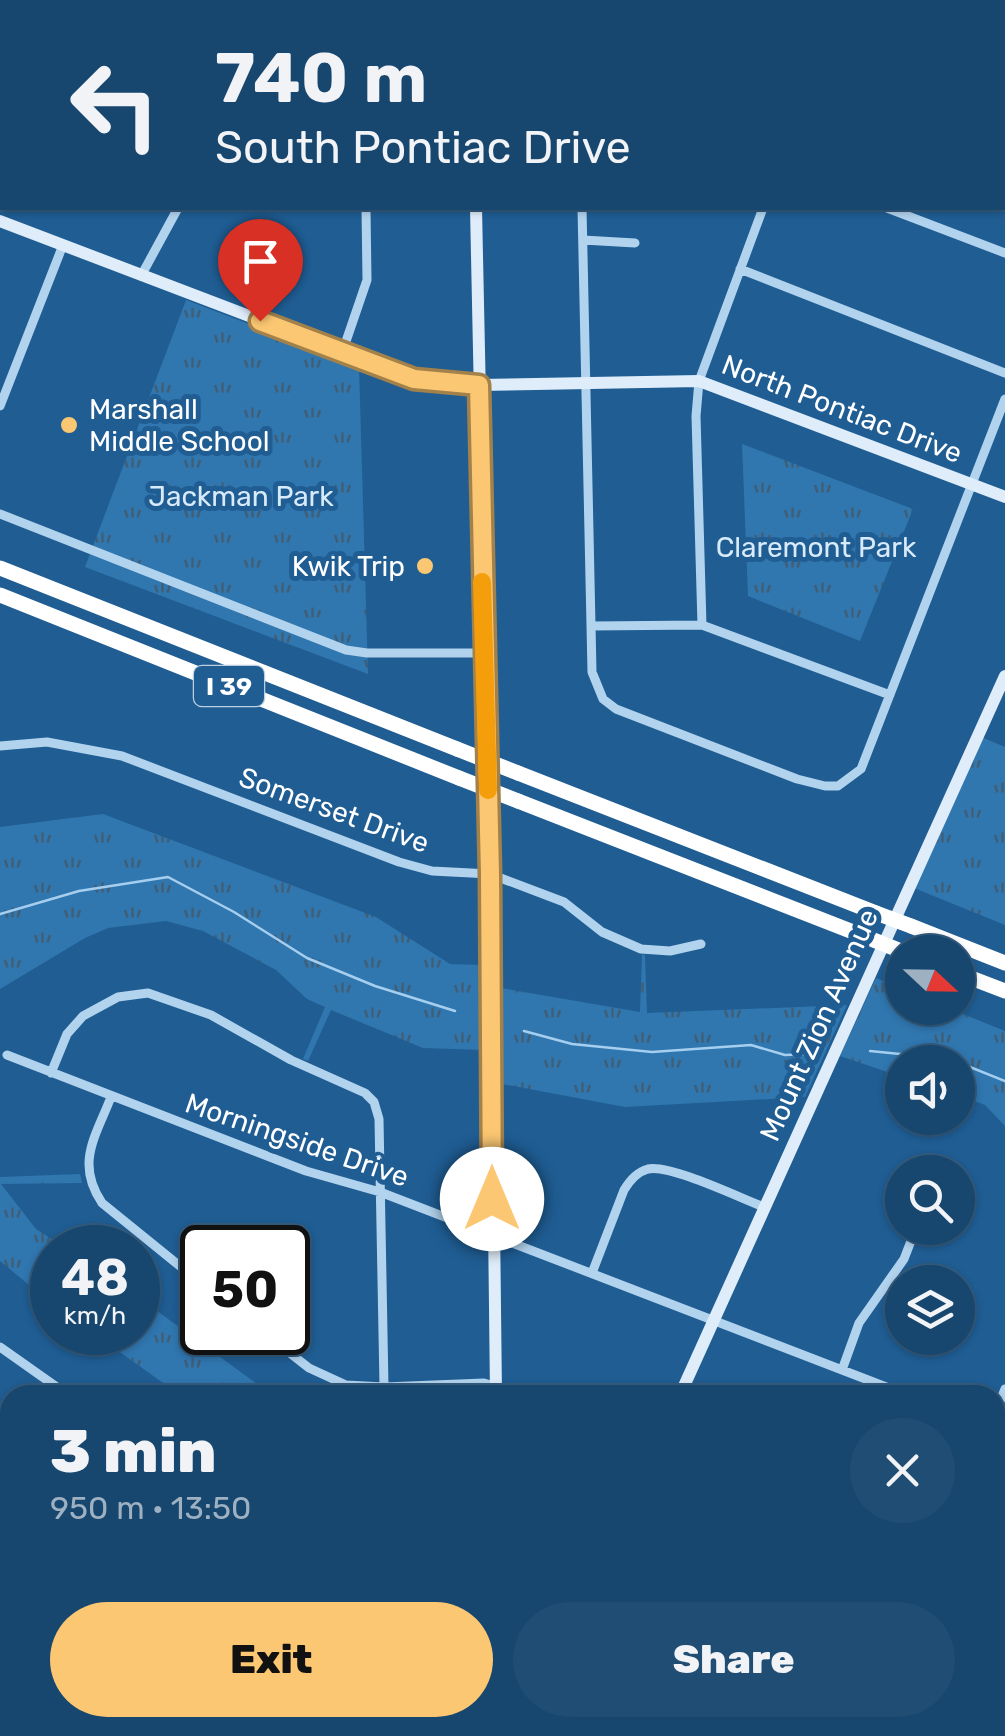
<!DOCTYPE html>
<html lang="en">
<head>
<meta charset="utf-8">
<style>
	:root { --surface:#17466e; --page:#204d73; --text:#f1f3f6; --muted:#9eb1c2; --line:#365e81; --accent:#fbc772 }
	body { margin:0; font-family:Rubik,sans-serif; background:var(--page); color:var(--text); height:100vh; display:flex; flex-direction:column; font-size:38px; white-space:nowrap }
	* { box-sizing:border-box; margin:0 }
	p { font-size:32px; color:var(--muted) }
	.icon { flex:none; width:55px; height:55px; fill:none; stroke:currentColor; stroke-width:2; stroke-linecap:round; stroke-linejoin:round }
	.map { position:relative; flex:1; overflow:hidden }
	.side { position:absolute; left:0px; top:1385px; width:1005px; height:352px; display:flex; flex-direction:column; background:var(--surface); border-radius:30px 30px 0 0; box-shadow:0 2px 8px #0004,0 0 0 2px var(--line) }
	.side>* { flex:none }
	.top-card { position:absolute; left:0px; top:0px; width:1005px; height:210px; box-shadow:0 2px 8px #0004,0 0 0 2px var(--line); background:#17466e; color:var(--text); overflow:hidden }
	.needle { width:65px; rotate:112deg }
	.fabs { position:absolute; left:885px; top:935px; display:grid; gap:20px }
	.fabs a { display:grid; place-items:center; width:90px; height:90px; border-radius:50%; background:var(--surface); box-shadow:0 2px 8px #0004,0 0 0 2px var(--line); font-size:50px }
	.speed { position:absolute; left:30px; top:1225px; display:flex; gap:20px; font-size:50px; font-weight:700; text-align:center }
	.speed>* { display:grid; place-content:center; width:130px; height:130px; border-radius:50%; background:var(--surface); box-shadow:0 2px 8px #0004,0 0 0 2px var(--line); line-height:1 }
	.speed small { font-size:25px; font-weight:400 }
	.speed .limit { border:5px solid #111; border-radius:15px; background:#fff; color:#111 }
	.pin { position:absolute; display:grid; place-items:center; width:85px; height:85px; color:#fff; margin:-102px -42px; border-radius:50% 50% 50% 0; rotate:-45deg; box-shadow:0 0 10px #0007 }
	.pin .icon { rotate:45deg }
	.me { position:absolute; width:110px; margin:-55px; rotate:0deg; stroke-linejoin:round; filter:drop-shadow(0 0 8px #0008) }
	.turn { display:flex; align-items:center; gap:35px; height:210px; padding:0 50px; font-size:45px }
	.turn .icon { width:130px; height:130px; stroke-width:2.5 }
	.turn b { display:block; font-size:70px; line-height:85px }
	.round { display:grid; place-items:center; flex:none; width:105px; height:105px; border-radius:52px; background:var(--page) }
	.summary { display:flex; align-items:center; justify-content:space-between; height:170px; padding:0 50px }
	h1 { font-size:60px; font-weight:800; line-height:75px }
	.cta { display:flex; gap:20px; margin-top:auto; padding:20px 50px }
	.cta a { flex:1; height:115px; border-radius:60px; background:var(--accent); color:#111; font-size:40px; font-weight:800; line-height:115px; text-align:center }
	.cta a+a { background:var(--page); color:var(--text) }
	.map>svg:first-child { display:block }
</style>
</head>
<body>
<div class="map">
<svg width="1005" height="1736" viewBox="0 0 1005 1736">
	<defs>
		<pattern id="park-tufts" width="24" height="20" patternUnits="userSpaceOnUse" patternTransform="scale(2.5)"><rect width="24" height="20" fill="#3076af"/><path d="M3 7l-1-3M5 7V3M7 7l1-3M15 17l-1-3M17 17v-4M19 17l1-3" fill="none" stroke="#3f5f79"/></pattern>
	</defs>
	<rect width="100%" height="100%" fill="#1f5d93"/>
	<!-- park -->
	<path fill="url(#park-tufts)" d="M186,300L359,366L368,674L85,567Z
		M742,444L913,509L860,641L748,596Z
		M979,736L1005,747V925L909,886Z
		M103,814L376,917L450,964L483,965L484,1050L423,1048L331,1010L308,1061L303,1059L325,1007L307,999L276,970L203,931L166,921L108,928L85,938L0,989V827Z
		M642,954L645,955L647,1013L847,1005L805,1097L625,1107L502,1084L501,988L640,1012Z
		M876,978L902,989V1008H948L1005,1031V1126L985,1105L958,1095V1062H902V1077L840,1056Z
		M80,1174L82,1183L1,1184L36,1229L64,1247L52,1248V1304L0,1261V1177Z
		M138,1297L272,1395H180L93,1333L138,1332Z"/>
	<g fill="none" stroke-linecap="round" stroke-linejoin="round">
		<!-- stream -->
		<path stroke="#a6cfef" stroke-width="2.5" d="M0,914L79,891L168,877L234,912L307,958L375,986L455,1011
			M524,1031L572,1044L652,1052L751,1045L785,1055L808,1054
			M870,1051L950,1059L1005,1081"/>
		<!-- street -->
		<path stroke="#b2d3ee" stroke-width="9" d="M648,0L654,2
			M955,0L962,2
			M59,2L60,0
			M160,2L161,0
			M261,2L262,0
			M601,2L602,0
			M846,2L847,0
			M1002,18L1005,19
			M0,111L2,112
			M1002,136L1005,137
			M0,178L2,171
			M582,208L592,672L603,699L616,709L797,779L825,786H838L861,769L1005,399
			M887,208L1005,253
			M583,240L635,243
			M740,269L1005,373
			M141,276L178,208
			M342,353L367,280L366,208
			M0,406L63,245
			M0,514L346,650L367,653H485
			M702,625L696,416L699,381L763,208
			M591,626L702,625L890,695
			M0,746L47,742L122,756L399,862L432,871L490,874L564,902L602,932L641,949L670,951L701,944
			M7,1055L306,1171L380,1192L907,1395
			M51,1073L67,1034L83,1016L118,997L148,993L211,1015L291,1060L365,1093L374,1102L379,1119L384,1387
			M111,1097C96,1136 75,1163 102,1203L202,1284
			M592,1273L624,1190C630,1180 637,1172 648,1169C670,1164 740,1198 764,1207
			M263,1332L309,1368L346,1385L384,1387L484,1383L525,1395
			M0,1347L68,1395
			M842,1370L859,1323L904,1259L916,1228
			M995,1414L1005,1389
			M995,1429L1005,1432
			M0,1477L10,1480
			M995,1557L1005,1543
			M995,1693L1005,1687
			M0,1712L10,1715
			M41,1728L52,1732
			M701,1728L702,1736
			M903,1728L908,1736
			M915,1736L931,1728"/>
		<!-- secondary -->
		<path stroke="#dfedfa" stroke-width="12" d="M473,0V2
			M476,208L490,874L496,1395
			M0,221L414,379L479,385L699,381L1005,497
			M680,1395L1005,676
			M0,1598L10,1602
			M337,1728L360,1736
			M498,1728V1736
			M514,1736V1728
			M536,1736L540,1728"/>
		<!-- highway -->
		<path stroke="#fff" stroke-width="15" d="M0,568L457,749
			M0,595L459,778
			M518,773L876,913
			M518,801L866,937
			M911,926L1005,963
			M958,973L1005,991"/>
		<!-- highway-bridge -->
		<path stroke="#fff" stroke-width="15" d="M457,749L518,773
			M459,778L518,801
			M876,913L911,926
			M866,937L901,951"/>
	</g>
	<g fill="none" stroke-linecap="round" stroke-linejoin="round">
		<defs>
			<path id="route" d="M260,321L414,379L479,385L490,874L492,1199"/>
		</defs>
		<!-- route casing -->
		<use href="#route" stroke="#a3814a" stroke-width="25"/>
		<!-- route -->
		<use href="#route" stroke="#fbc772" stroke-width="18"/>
		<!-- slow -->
		<path stroke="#f59e0b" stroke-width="18" d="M482,582L488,790"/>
	</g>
	<!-- markers -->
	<g fill="#fbc772" stroke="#1f5d93" stroke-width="4">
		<circle cx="69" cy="425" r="10"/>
		<circle cx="425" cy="566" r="10"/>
	</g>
	<g text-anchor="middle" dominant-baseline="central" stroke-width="10" stroke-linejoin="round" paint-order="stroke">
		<!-- shield labels -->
		<rect fill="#1f5d93" stroke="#bccedf" stroke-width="2.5" x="194" y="666" width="70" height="40" rx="8"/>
		<g font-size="25" font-weight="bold" fill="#fff">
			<text x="229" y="686">I 39</text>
		</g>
		<!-- poi labels -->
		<g font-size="28" fill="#fff" stroke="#1f5d93" text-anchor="start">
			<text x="89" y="409">Marshall<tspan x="89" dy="32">Middle School</tspan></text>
			<text x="405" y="566" text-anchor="end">Kwik Trip</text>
		</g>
		<!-- street labels -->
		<g font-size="28" fill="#fff" stroke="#1f5d93">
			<text transform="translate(842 409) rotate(21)">North Pontiac Drive</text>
			<text transform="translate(334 810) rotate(20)">Somerset Drive</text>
			<text transform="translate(819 1025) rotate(-66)">Mount Zion Avenue</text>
			<text transform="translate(297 1140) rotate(19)">Morningside Drive</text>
		</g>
		<!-- park labels -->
		<g font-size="28" fill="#d8ebfa" stroke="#1f5d93">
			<text x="241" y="496">Jackman Park</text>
			<text x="816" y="547">Claremont Park</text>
		</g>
	</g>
</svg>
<div class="fabs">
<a><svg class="needle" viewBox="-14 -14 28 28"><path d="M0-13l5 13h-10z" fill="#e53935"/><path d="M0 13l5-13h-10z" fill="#9eb1c2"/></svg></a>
<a><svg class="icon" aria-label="sound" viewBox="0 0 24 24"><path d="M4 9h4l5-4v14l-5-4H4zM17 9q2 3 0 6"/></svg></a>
<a><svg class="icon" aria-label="search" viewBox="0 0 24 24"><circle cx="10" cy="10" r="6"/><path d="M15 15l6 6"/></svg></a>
<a><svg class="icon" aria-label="layers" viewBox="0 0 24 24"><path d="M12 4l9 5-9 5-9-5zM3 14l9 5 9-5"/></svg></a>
</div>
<div class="speed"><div>48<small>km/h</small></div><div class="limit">50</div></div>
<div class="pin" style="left:260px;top:321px;background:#d93025"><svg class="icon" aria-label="arrive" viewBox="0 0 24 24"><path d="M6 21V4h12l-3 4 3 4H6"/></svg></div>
<svg class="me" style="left:492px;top:1199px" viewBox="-20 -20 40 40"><circle r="19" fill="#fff"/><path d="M0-13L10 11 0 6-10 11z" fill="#fbc772"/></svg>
<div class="top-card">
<div class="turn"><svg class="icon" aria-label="left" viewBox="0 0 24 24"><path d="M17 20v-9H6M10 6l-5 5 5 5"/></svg><div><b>740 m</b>South Pontiac Drive</div></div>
</div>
<section class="side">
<div class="summary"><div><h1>3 min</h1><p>950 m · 13:50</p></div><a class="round"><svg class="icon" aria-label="close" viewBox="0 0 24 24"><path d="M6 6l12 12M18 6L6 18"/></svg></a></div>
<div class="cta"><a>Exit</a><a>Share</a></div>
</section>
</div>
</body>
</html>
